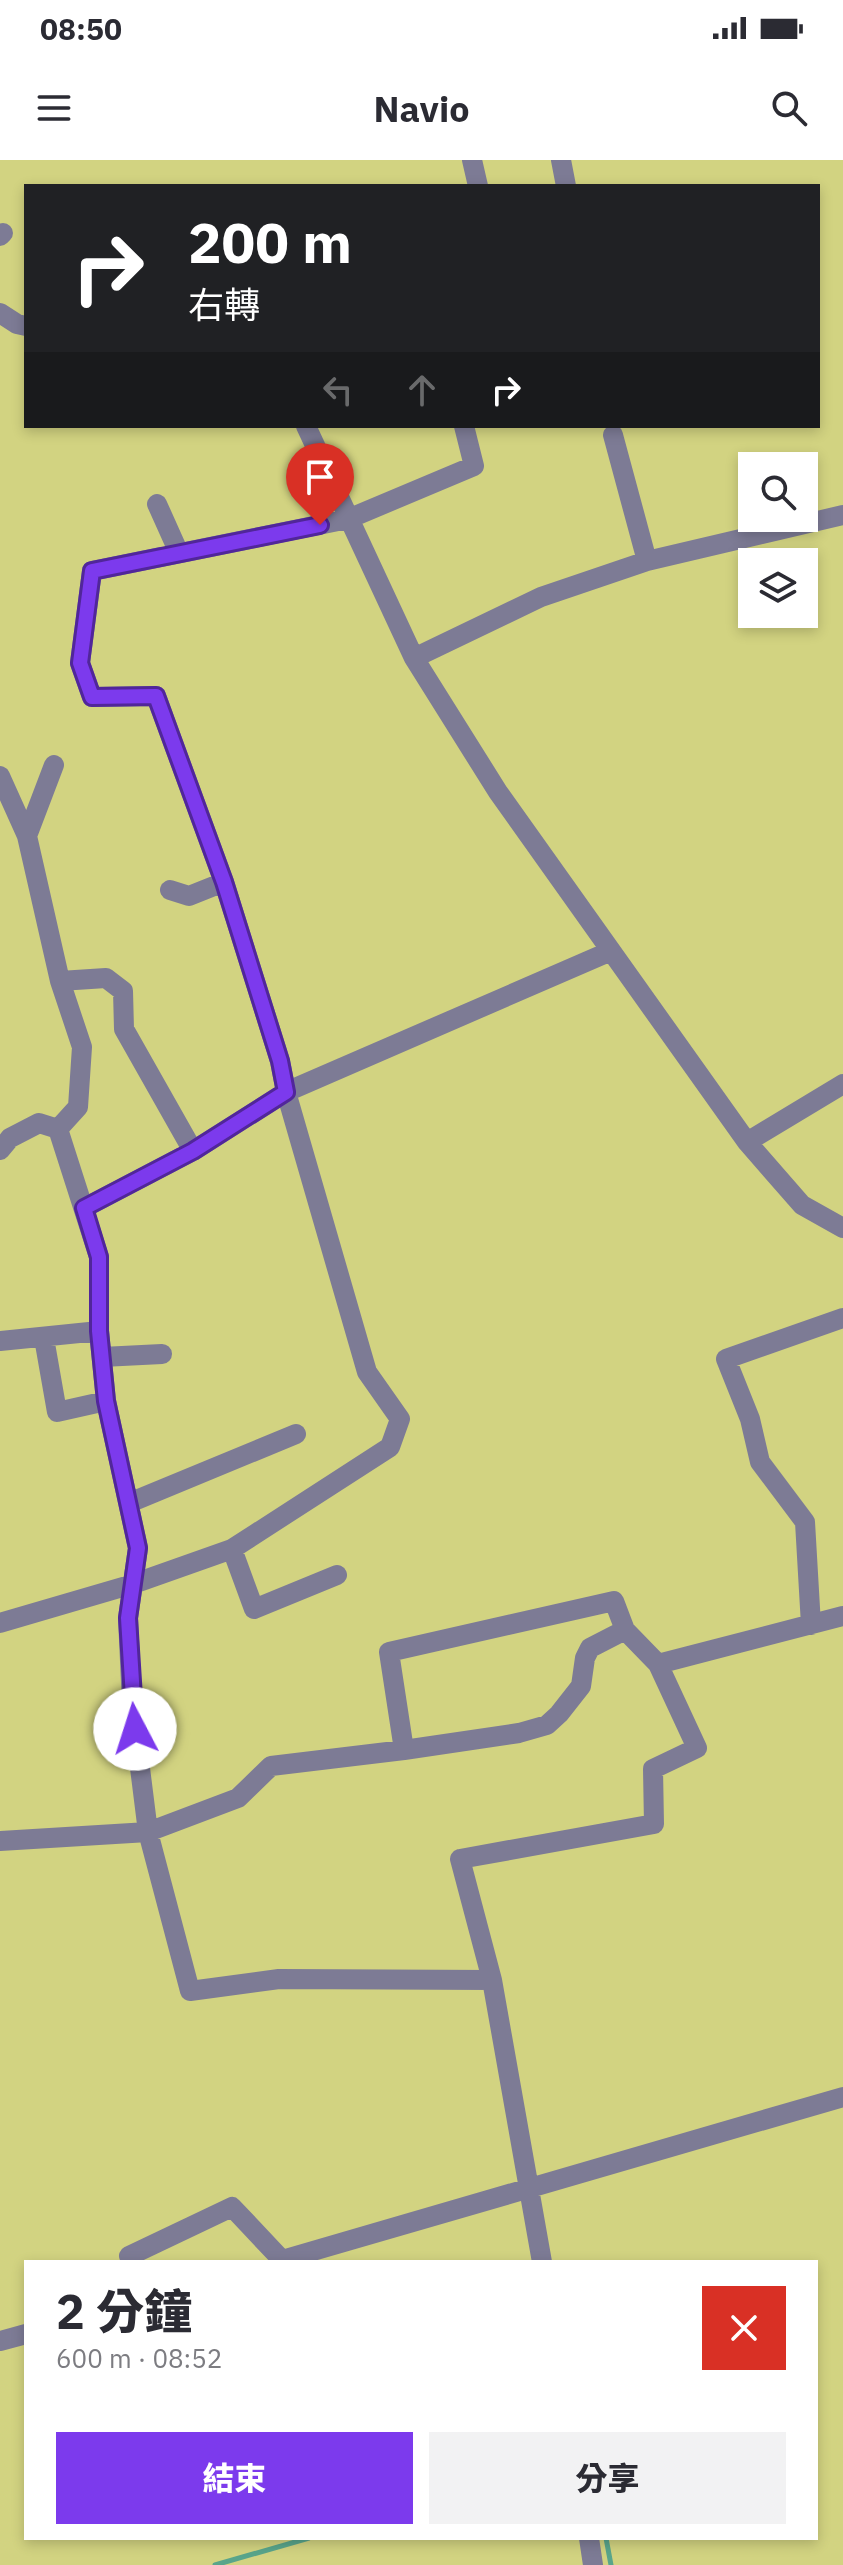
<!DOCTYPE html>
<html lang="zh-TW">
<head>
<meta charset="utf-8">
<style>
	:root { --surface:#fff; --page:#f2f2f3; --text:#2b2b33; --muted:#7c7c81; --accent:#7c3aed }
	body { margin:0; font-family:"IBM Plex Sans","Noto Sans TC",sans-serif; background:var(--page); color:var(--text); height:100vh; display:flex; flex-direction:column; font-size:30px; white-space:nowrap }
	* { box-sizing:border-box; margin:0 }
	p { font-size:26px; color:var(--muted) }
	.icon { flex:none; width:44px; height:44px; fill:none; stroke:currentColor; stroke-width:2; stroke-linecap:round; stroke-linejoin:round }
	.map { position:relative; flex:1; overflow:hidden }
	.details { position:absolute; left:24px; top:2100px; width:794px; height:280px; display:flex; flex-direction:column; background:var(--surface); border-radius:0px; box-shadow:0 4px 12px #0003 }
	.details>* { flex:none }
	.banner { position:absolute; left:24px; top:24px; width:796px; height:244px; border-radius:0px; box-shadow:0 4px 12px #0003; background:#202124; color:#fff; overflow:hidden }
	.fabs { position:absolute; left:738px; top:292px; display:grid; gap:16px }
	.fabs a { display:grid; place-items:center; width:80px; height:80px; border-radius:0px; background:var(--surface); box-shadow:0 4px 12px #0003; font-size:40px }
	.pin { position:absolute; display:grid; place-items:center; width:68px; height:68px; color:#fff; margin:-82px -34px; border-radius:50% 50% 50% 0; rotate:-45deg; box-shadow:0 0 8px #0007 }
	.pin .icon { rotate:45deg }
	.me { position:absolute; width:88px; margin:-44px; rotate:355deg; stroke-linejoin:round; filter:drop-shadow(0 0 6px #0008) }
	.turn { display:flex; align-items:center; gap:28px; height:168px; padding:0 32px; font-size:36px }
	.turn .icon { width:104px; height:104px; stroke-width:2.5 }
	.turn b { display:block; font-size:56px; line-height:68px }
	.lanes { display:flex; align-items:center; height:76px; padding:0 32px; background:#0003; justify-content:center; gap:40px; direction:ltr }
	.lanes .off { opacity:.35 }
	.round { display:grid; place-items:center; flex:none; width:84px; height:84px; border-radius:0px; background:var(--page) }
	.overview { display:flex; align-items:center; justify-content:space-between; height:136px; padding:0 32px }
	h1 { font-size:48px; font-weight:800; line-height:60px }
	.cta { display:flex; gap:16px; margin-top:auto; padding:16px 32px }
	.cta a { flex:1; height:92px; border-radius:0px; background:var(--accent); color:#fff; font-size:32px; font-weight:800; line-height:92px; text-align:center }
	.cta a+a { background:var(--page); color:var(--text) }
	.status { display:flex; justify-content:space-between; align-items:center; height:56px; padding:0 40px; background:var(--surface); direction:ltr }
	.status svg { height:22px; fill:currentColor }
	header { display:flex; justify-content:space-between; align-items:center; height:104px; padding:0 32px; background:var(--surface); font-size:36px; font-weight:800 }
	.map>svg:first-child { display:block }
</style>
</head>
<body>
<div class="status"><b>08:50</b><svg viewBox="0 0 49 12"><path d="M0 12V9h3v3zM5 12V6h3v6zM10 12V3h3v9zM15 12V0h3v12zM26 1h20v11H26zM47 4h2v5h-2z"/></svg></div>
<header><svg class="icon" aria-label="menu" viewBox="0 0 24 24"><path d="M4 6h16M4 12h16M4 18h16"/></svg>Navio<svg class="icon" aria-label="search" viewBox="0 0 24 24"><circle cx="10" cy="10" r="6"/><path d="M15 15l6 6"/></svg></header>
<div class="map">
<svg width="843" height="2405" viewBox="0 0 843 2405">
	<rect width="100%" height="100%" fill="#d2d381"/>
	<g fill="none" stroke-linecap="round" stroke-linejoin="round">
		<!-- stream -->
		<path stroke="#59a58b" stroke-width="5" d="M606,2378L611,2405
			M215,2405L309,2378"/>
		<!-- minor -->
		<path stroke="#7d7b95" stroke-width="20" d="M472,0L478,26
			M561,0L566,26
			M0,76L3,73
			M0,153L17,164L26,166
			M306,266L414,498L498,632L747,982L802,1045L843,1068
			M613,275L647,401
			M157,344L179,393
			M414,498L541,437L647,401L843,355
			M0,616L27,676L60,821L82,887L78,947L58,969L99,1097V1171L106,1241L138,1388L128,1458L132,1544L148,1672L190,1831L279,1819L492,1820
			M27,676L54,605
			M170,730L189,736L224,722
			M60,821L106,818L123,831L124,869L193,991
			M747,982L843,924
			M0,990L10,978L39,963L58,969
			M84,1048L193,991L286,932L611,791
			M44,1178L57,1252L106,1241
			M0,1181L99,1171
			M102,1197L162,1194
			M129,1343L296,1274
			M232,1389L254,1449L337,1415
			M0,1463L133,1424L232,1389L390,1287L400,1259L367,1212L286,932L280,901L224,722L156,536L92,537L80,503L92,411L348,359L474,306L464,266
			M811,1465L805,1362L760,1302L750,1259L726,1199L843,1158
			M404,1590L389,1492L614,1441L625,1470
			M0,1681L148,1672L238,1638L271,1606L404,1590L519,1573L547,1565L559,1554L581,1526L585,1498L590,1488L625,1470L658,1504
			M132,2102L129,2096L232,2047L282,2100
			M284,2102L282,2100L843,1937
			M542,2102L492,1820L460,1699L654,1664L653,1609L697,1588L658,1504L843,1456
			M0,2181L26,2174
			M589,2378L593,2405"/>
	</g>
	<g fill="none" stroke-linecap="round" stroke-linejoin="round">
		<defs>
			<path id="route" d="M135,1569L128,1458L138,1388L106,1241L99,1171V1097L84,1048L193,991L286,932L280,901L224,722L156,536L92,537L80,503L92,411L320,365"/>
		</defs>
		<!-- route casing -->
		<use href="#route" stroke="#51269a" stroke-width="20"/>
		<!-- route -->
		<use href="#route" stroke="#7c3aed" stroke-width="14"/>
	</g>
</svg>
<div class="fabs">
<a><svg class="icon" aria-label="search" viewBox="0 0 24 24"><circle cx="10" cy="10" r="6"/><path d="M15 15l6 6"/></svg></a>
<a><svg class="icon" aria-label="layers" viewBox="0 0 24 24"><path d="M12 4l9 5-9 5-9-5zM3 14l9 5 9-5"/></svg></a>
</div>
<div class="pin" style="left:320px;top:365px;background:#d93025"><svg class="icon" aria-label="arrive" viewBox="0 0 24 24"><path d="M6 21V4h12l-3 4 3 4H6"/></svg></div>
<svg class="me" style="left:135px;top:1569px" viewBox="-20 -20 40 40"><circle r="19" fill="#fff"/><path d="M0-13L10 11 0 6-10 11z" fill="#7c3aed"/></svg>
<div class="banner">
<div class="turn"><svg class="icon" aria-label="right" viewBox="0 0 24 24"><path d="M7 20v-9h11M14 6l5 5-5 5"/></svg><div><b>200 m</b>右轉</div></div>
<div class="lanes"><svg class="icon off" aria-label="left" viewBox="0 0 24 24"><path d="M17 20v-9H6M10 6l-5 5 5 5"/></svg><svg class="icon off" aria-label="ahead" viewBox="0 0 24 24"><path d="M12 20V5M6 11l6-6 6 6"/></svg><svg class="icon" aria-label="right" viewBox="0 0 24 24"><path d="M7 20v-9h11M14 6l5 5-5 5"/></svg></div>
</div>
<section class="details">
<div class="overview"><div><h1>2 分鐘</h1><p>600 m · 08:52</p></div><a class="round" style="background:#d93025;color:#fff"><svg class="icon" aria-label="close" viewBox="0 0 24 24"><path d="M6 6l12 12M18 6L6 18"/></svg></a></div>
<div class="cta"><a>結束</a><a>分享</a></div>
</section>
</div>
</body>
</html>
